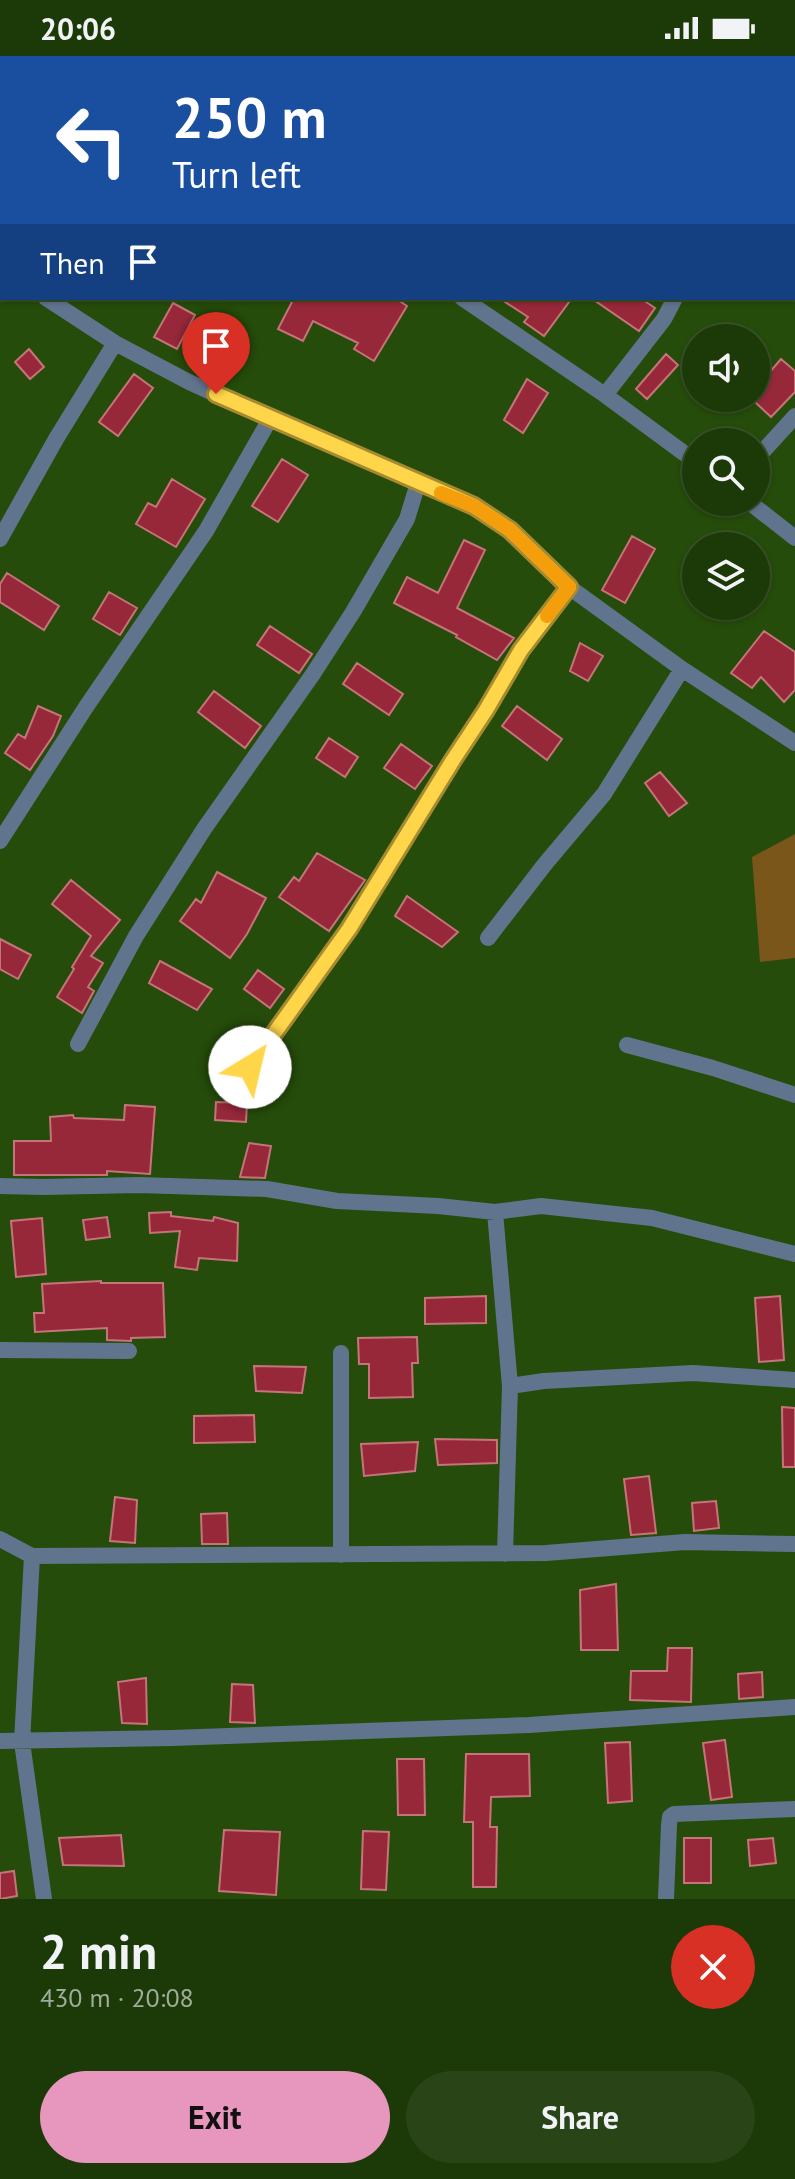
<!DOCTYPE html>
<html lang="en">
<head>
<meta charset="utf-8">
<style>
	:root { --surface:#1c3908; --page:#294416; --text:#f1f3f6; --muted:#a0ac9c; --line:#3a5329; --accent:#e797bd }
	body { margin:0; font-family:"PT Sans",sans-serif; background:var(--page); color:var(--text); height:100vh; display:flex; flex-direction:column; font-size:30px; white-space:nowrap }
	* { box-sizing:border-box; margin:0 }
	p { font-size:26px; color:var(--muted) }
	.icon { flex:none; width:44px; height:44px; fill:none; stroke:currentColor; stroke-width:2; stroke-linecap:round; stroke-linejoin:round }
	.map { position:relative; height:1843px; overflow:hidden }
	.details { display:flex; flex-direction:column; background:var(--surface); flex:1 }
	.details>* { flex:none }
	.hud { position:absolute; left:0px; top:0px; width:796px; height:244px; box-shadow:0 2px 6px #0004,0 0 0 2px var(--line); background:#1a4fa0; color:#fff; overflow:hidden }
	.controls { position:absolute; left:682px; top:268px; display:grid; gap:16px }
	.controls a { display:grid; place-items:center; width:88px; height:88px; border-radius:50%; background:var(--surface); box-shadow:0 2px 6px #0004,0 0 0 2px var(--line); font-size:40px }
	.pin { position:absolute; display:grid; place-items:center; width:68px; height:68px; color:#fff; margin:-82px -34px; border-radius:50% 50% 50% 0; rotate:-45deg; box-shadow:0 0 8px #0007 }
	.pin .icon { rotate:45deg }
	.me { position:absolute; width:88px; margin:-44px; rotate:36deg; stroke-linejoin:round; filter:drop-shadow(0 0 6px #0008) }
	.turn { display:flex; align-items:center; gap:28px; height:168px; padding:0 40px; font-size:36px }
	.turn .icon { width:104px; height:104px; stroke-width:2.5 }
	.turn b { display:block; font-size:56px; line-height:68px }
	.then { display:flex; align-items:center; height:76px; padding:0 40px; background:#0003; gap:16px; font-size:30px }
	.round { display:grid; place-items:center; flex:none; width:84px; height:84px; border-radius:42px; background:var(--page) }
	.overview { display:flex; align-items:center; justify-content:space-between; height:136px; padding:0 40px }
	h1 { font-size:48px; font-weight:800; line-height:60px }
	.cta { display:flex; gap:16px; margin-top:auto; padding:16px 40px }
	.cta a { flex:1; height:92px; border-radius:48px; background:var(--accent); color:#111; font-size:32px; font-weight:800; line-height:92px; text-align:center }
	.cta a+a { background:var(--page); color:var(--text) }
	.status { display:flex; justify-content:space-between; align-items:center; height:56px; padding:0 40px; background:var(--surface); direction:ltr }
	.status svg { height:22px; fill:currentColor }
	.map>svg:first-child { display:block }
</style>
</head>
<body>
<div class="status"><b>20:06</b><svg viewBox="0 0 49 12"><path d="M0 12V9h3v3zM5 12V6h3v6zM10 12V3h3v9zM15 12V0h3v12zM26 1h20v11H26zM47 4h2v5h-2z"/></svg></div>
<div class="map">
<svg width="795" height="1843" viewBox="0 0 795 1843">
	<rect width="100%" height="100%" fill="#254c0a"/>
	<!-- green -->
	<path fill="#7a561a" d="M795,778V902L760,906L752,801Z"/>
	<!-- building -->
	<path fill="#96283a" stroke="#c57479" stroke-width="2" d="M294,242H395L407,250L374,305L354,293L358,287L313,265L303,285L278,273Z
		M499,242H572L544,280L524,266L528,261Z
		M591,242H640L655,252L639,275Z
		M173,247L195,259L177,293L154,281Z
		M29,293L44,311L30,323L15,306Z
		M666,298L678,309L647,343L636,333Z
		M781,303L795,315V336L771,361L756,347V317L763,324Z
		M134,318L153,332L118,380L99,366Z
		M527,323L548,337L523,377L504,364Z
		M282,403L308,419L278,466L252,450Z
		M172,423L205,443L176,491L136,468L148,447L156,451Z
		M632,480L655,493L625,547L602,534Z
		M464,484L485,494L457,552L514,582L497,604L456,581L457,579L394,547L407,521L438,537Z
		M7,517L59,550L44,574L0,546V528Z
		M109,536L137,552L120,579L93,563Z
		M270,570L312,598L299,617L257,589Z
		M764,575L795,596V634L784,646L761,621L752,632L731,617Z
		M580,587L603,600L588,625L570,615Z
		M357,607L403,638L389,659L343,628Z
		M214,635L261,670L245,692L198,656Z
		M38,650L61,660L53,680L30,714L5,697L18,678L25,682Z
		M517,650L562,683L547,704L502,670Z
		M329,682L358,701L345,721L316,702Z
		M401,688L432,710L415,733L384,712Z
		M660,716L687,747L669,760L645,727Z
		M317,797L365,824L329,875L279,841L294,821L299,825Z
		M217,816L266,842L247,878L230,902L180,865L196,843L201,847Z
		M71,824L120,864L91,900L103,907L88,931L94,935L82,957L57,941L74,913L72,911L91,880L52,848Z
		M407,840L458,876L442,891L395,860Z
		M0,883L31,899L18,923L0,913Z
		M160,905L212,933L197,954L149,927Z
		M258,914L284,933L270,952L244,933Z
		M216,1046L247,1047L246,1066L215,1064Z
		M125,1049L155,1051L150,1118L107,1115V1119H14V1085H51L50,1061L73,1059L74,1062L124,1064Z
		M249,1087L271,1090L265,1122L240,1121Z
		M171,1156V1160L213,1165L214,1161L238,1167L237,1205L199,1202L197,1214L175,1211L180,1175L150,1177L149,1157Z
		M107,1161L110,1181L86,1184L83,1164Z
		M42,1162L46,1218L16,1221L11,1165Z
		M101,1225V1227H163L165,1281L131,1282V1285L107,1284V1272L35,1276L34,1257H44L42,1228Z
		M486,1240V1267L425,1268V1242Z
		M780,1240L784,1304L759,1306L755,1242Z
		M417,1281L418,1307H412L413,1341L369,1342V1308H359L358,1282Z
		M254,1310L306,1311L302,1337L256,1335Z
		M782,1351L795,1352V1411H783Z
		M254,1359L255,1386L194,1387V1360Z
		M435,1383L497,1384V1407L438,1409Z
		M418,1386L415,1415L364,1420L361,1388Z
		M649,1420L656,1477L631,1479L624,1423Z
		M115,1441L137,1444L135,1487L110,1485Z
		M716,1445L719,1472L694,1475L692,1447Z
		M227,1457L228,1488H202L201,1458Z
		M616,1528L618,1594H581L580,1534Z
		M668,1592H692L691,1646L630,1644L631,1615H667Z
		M762,1616L763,1641L739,1643L738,1618Z
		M146,1622L147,1668L122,1667L118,1626Z
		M232,1628L253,1629L255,1667L230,1666Z
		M725,1684L732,1741L711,1744L703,1687Z
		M630,1686L632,1745L608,1747L605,1687Z
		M466,1698H529L530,1740L491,1741L490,1771H497L496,1831H473V1766H464Z
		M397,1703H424L425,1759H398Z
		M224,1774L280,1776L276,1839L219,1835Z
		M363,1775L389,1776L386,1834L361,1833Z
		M121,1779L124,1810L63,1809L59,1782Z
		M684,1782H711V1827H684Z
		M773,1782L776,1807L750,1810L748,1784Z
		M14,1815L17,1840L0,1843V1817Z"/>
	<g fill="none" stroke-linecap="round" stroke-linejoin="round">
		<!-- minor -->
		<path stroke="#61748e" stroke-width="16" d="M58,0L60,2
			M146,2L148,0
			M385,2L387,0
			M672,2L674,0
			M794,96L795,95
			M0,208L2,209
			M46,242L115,287L189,326L270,363L474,450L510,474L569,531L682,613L604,738L545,808L488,882
			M462,242L605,339L696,406
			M605,339L664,263L675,242
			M756,403L795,360
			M749,446L795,482
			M0,483L56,383L115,287
			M682,613L795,687
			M0,785L86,651L206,475L270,363
			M78,988L136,880L204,773L313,618L353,556L407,463L418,427
			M627,989L713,1012L795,1039
			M250,1011L349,873L453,704L486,654L521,594L569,531
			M0,1130L44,1131L139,1129L267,1133L337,1145L438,1150L495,1156L541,1150L652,1162L795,1198
			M495,1156L510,1330L505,1498
			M0,1294L129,1295
			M510,1330L544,1325L693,1317L795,1324
			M0,1483L32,1500L546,1497L685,1486L795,1488
			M341,1499V1297
			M32,1500L22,1686L44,1843
			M0,1685L172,1682L529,1669L795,1651
			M666,1843L669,1769L670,1761L674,1758L795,1753"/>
	</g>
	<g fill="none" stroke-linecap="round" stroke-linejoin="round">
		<defs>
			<path id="route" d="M216,338L474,450L510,474L569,531L521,594L486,654L453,704L349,873L250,1011"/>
		</defs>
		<!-- route casing -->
		<use href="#route" stroke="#a68a30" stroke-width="20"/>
		<!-- route -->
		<use href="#route" stroke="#ffd54a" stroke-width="14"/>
		<!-- slow -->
		<path stroke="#f59e0b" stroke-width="14" d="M441,437L474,450L510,474L569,531L547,560"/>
	</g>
</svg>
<div class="controls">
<a><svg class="icon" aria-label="sound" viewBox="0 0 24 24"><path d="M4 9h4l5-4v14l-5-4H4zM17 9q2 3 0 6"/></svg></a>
<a><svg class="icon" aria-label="search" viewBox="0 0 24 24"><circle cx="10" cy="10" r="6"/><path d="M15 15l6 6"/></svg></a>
<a><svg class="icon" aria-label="layers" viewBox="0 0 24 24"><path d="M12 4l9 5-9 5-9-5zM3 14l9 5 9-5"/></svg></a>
</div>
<div class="pin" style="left:216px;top:338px;background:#d93025"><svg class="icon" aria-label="arrive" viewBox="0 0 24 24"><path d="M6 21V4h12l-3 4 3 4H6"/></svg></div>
<svg class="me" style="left:250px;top:1011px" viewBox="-20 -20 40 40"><circle r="19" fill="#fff"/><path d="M0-13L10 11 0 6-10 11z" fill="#ffd54a"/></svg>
<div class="hud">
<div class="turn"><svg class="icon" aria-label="left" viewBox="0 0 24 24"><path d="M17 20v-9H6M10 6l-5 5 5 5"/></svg><div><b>250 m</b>Turn left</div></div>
<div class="then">Then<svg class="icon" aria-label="arrive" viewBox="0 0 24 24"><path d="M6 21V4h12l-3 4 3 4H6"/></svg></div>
</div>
</div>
<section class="details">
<div class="overview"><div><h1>2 min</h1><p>430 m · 20:08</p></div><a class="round" style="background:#d93025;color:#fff"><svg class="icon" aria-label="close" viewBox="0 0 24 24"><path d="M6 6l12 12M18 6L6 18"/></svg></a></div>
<div class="cta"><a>Exit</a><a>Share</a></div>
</section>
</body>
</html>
